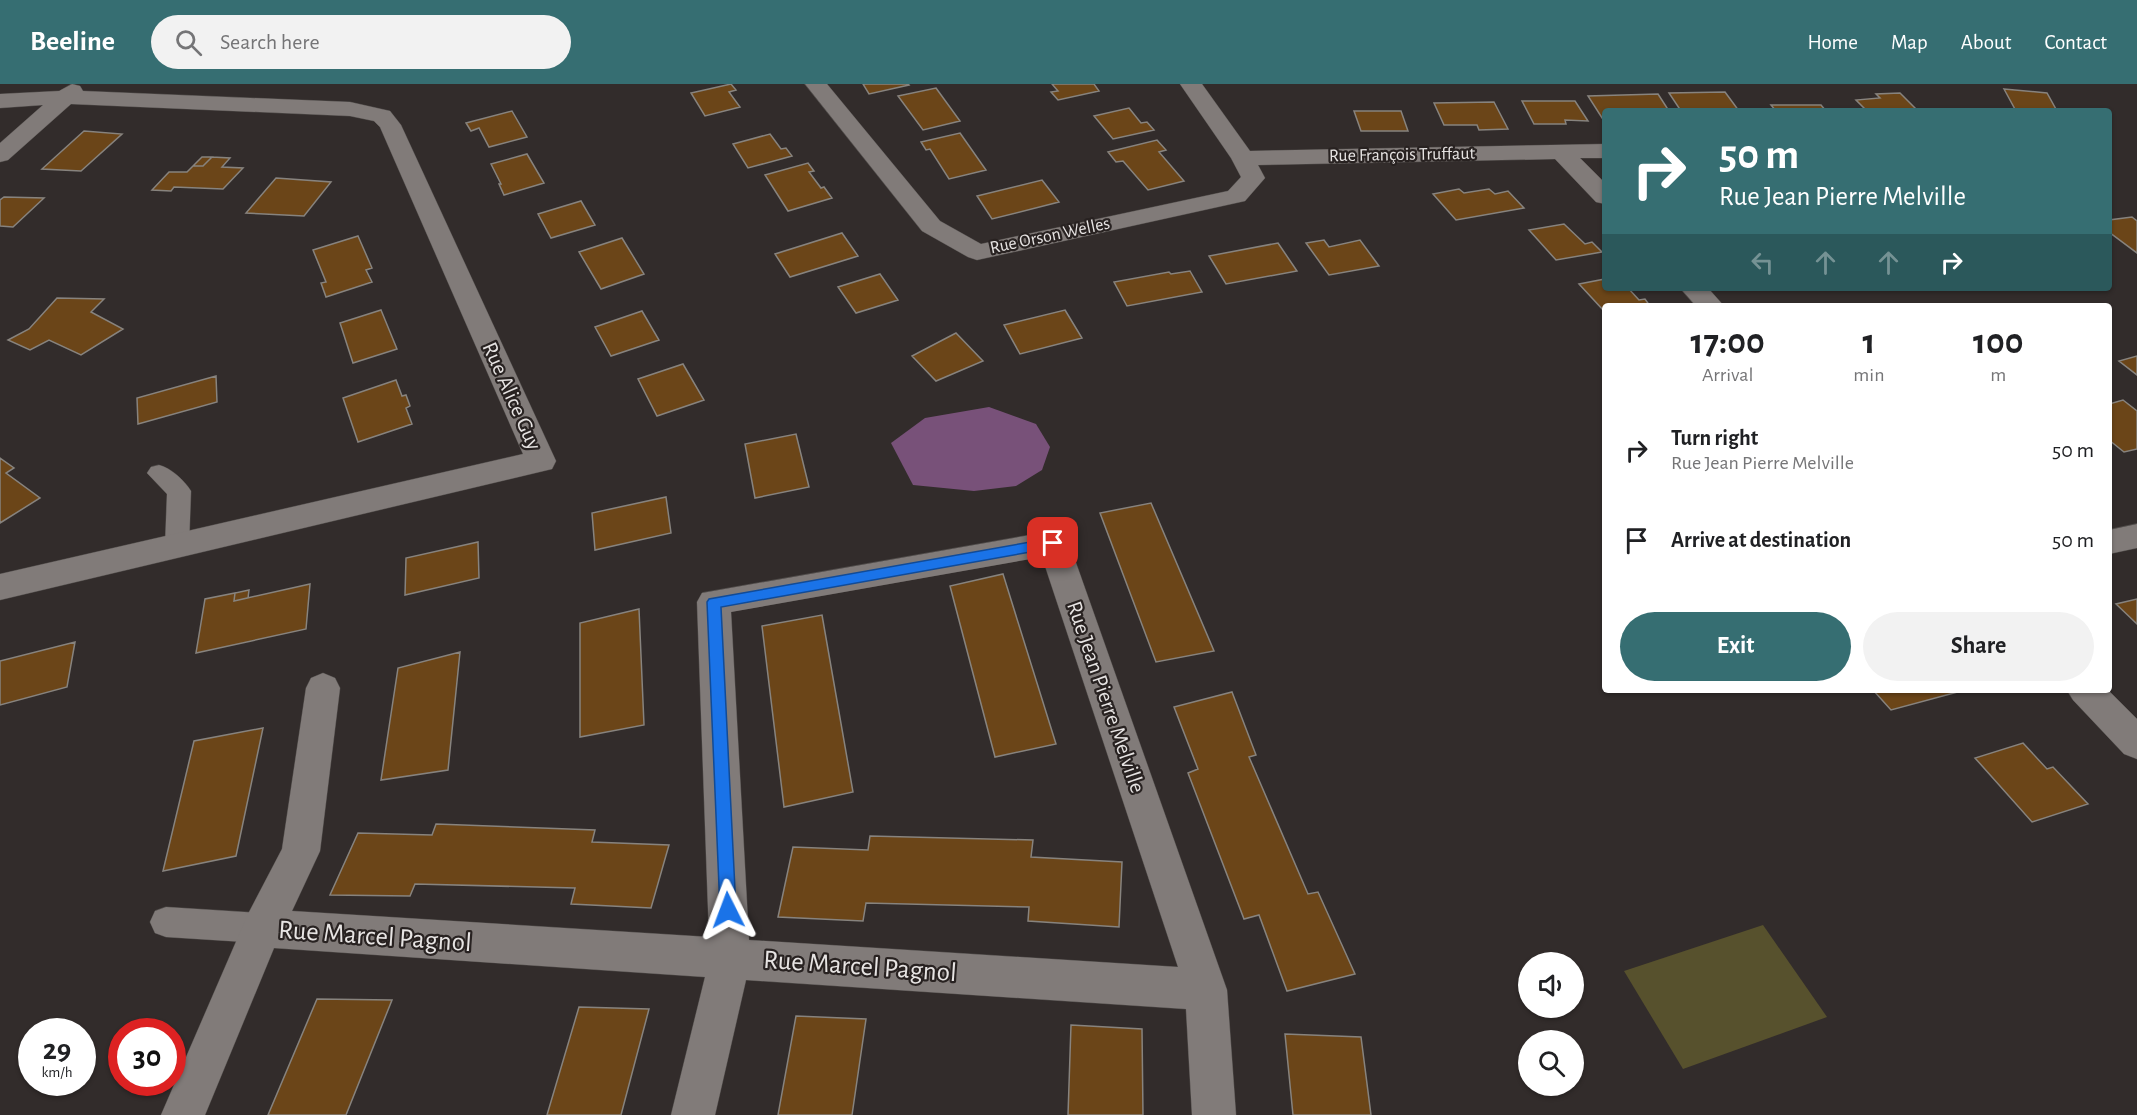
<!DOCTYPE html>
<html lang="en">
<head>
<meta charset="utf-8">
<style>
	:root { --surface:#fff; --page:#f2f2f2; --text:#202124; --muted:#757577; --accent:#366e72 }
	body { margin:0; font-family:"Alegreya Sans",sans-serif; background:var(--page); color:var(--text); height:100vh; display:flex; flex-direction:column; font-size:22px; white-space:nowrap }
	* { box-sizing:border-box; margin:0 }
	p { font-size:20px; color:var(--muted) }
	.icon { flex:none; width:33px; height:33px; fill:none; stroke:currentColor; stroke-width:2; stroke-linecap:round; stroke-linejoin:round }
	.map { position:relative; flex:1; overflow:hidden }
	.panel { position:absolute; left:1602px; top:219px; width:510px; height:390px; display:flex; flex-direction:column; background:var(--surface); border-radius:6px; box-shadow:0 2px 4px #0004 }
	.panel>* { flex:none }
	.hud { position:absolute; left:1602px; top:24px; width:510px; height:183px; border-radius:6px; box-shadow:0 2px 4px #0004; background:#366e72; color:#fff; overflow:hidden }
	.buttons { position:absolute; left:1518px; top:868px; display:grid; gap:12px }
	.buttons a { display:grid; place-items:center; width:66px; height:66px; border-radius:50%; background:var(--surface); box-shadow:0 2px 4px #0004; font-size:30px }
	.speed { position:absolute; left:18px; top:934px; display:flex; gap:12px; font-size:30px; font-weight:700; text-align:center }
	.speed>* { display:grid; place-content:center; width:78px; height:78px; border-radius:50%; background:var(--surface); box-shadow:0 2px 4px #0004; line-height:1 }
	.speed small { font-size:15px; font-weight:400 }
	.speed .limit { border:9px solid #d22; background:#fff; color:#111 }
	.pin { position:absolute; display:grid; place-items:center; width:51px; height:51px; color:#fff; margin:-26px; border-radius:12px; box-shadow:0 3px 9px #0006 }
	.me { position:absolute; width:66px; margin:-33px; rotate:357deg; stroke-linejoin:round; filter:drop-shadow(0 0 4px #0008) }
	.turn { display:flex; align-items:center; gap:21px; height:126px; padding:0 18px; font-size:27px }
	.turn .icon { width:78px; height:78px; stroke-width:2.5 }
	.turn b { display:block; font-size:42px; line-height:51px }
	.lanes { display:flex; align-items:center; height:57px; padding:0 18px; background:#0003; justify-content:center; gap:30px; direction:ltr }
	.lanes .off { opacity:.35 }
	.eta { display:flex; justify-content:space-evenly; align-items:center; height:102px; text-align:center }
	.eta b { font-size:36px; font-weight:700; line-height:42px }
	.cta { display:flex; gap:12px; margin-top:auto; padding:12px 18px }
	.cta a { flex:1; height:69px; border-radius:36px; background:var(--accent); color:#fff; font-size:24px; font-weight:700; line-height:69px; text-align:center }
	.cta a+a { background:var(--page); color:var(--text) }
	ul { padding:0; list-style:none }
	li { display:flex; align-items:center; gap:18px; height:90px; padding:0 18px }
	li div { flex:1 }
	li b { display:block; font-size:22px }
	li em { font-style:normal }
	header { display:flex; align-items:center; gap:36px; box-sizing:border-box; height:84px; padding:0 30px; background:var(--accent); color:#fff }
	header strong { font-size:28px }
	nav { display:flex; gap:33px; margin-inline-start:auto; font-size:21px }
	.search { width:420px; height:54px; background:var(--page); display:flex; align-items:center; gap:15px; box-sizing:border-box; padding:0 21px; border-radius:33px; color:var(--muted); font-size:22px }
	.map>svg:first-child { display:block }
</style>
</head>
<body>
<header>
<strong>Beeline</strong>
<div class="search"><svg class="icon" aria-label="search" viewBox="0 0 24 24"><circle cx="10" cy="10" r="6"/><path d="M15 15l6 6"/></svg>Search here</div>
<nav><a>Home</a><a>Map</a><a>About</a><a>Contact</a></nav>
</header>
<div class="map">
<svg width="2137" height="1031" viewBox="0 0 2137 1031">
	<rect width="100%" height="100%" fill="#322c2b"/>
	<!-- green -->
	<path fill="#57512d" d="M1763,841L1827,933L1683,985L1624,887Z"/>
	<!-- water -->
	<path fill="#785179" d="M989,323L1036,340L1050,363L1042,386L1016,402L974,407L913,401L891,359L925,334Z"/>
	<!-- building -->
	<path fill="#6b4518" stroke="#87837e" stroke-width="1.5" d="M731,0L736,6L729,8L740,23L705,32L691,9Z
		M863,0H908L909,1L869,10Z
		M1052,0H1094L1099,7L1058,16L1051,8L1058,7Z
		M936,4L960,37L923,46L898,12Z
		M2004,5L2047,9L2057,27H2016Z
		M1725,8L1739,27H1681L1669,9Z
		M1900,9L1918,27H1867L1856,16L1880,14L1876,10Z
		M1658,10L1669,27H1605L1604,37L1588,12Z
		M1522,17H1575L1588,37L1565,36L1566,40H1534Z
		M1494,18L1508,45L1479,46L1477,41H1444L1434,19Z
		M1771,21H1821L1826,27H1776Z
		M1129,24L1141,39L1147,38L1154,46L1113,55L1094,32Z
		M512,27L527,53L489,63L479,44L471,47L466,39Z
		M1354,27H1401L1408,47H1361Z
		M84,47L122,50L81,87L42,85Z
		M960,49L986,86L949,95L930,65L926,66L921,58Z
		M770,50L781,65L786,64L792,72L748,84L733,60Z
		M1157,56L1166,66L1159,68L1184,97L1148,106L1123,77L1116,78L1108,68Z
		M527,70L544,99L504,111L499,100H501L491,80Z
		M202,73H212L203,82H193Z
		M212,73L230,74L222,83L243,84L223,105L174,103L171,107L152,106L169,88H187L193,82H203Z
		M808,79L814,87L809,88L821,104L824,103L832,114L788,127L765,91Z
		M276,94L331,98L304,132L246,129Z
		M1042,96L1059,118L992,135L977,112Z
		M1459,105L1464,109L1489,105L1495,110L1508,107L1524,124L1456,136L1433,110Z
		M4,113L44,114L13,143L0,142V116Z
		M581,117L595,141L551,154L538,130Z
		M2132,133L2137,137V169L2109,148V136Z
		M1564,140L1585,160L1592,158L1602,168L1556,176L1529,146Z
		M842,149L858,172L790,193L775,170Z
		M358,152L372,184L366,186L372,198L326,213L321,199L326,198L313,166Z
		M622,154L644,190L601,205L579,168Z
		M1324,156L1329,163L1360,156L1379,182L1329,191L1306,159Z
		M1278,159L1297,187L1226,200L1209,172Z
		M1190,187L1202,208L1127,222L1114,198L1169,188L1171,190Z
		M880,190L898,216L856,229L838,203Z
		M1605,195V204H1628L1639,216L1645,215L1650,222H1605V228L1579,200Z
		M57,214L104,215L91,228L123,245L81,271L49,256L30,266L8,256L29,245Z
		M381,226L397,265L353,279L340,239Z
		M1065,226L1082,254L1020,270L1004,241Z
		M642,227L659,256L611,272L595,243Z
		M956,249L983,277L936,297L912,272Z
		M2137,272V291L2119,277Z
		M683,280L704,316L657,332L638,295Z
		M216,292L217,318L138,340L137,314Z
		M396,296L402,312L406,311L410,322L406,324L412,340L358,358L343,314Z
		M2123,316L2137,327V365L2124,368L2109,356V320Z
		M796,350L809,403L755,414L745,360Z
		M0,374L14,384L6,389L40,414L0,439Z
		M666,413L671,449L595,466L592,429Z
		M1151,419L1214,567L1156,578L1100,429Z
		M478,458L479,494L405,511L406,474Z
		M1003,490L1056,660L995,673L950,502Z
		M310,500L306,545L196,569L205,515L235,509L234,517Z
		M249,506L248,514L234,517L235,509Z
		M2137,515V540L2116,520Z
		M639,525L644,641L580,653V539Z
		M822,531L853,708L784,723L762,542Z
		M75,558L67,603L0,621V577Z
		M460,568L448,686L381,696L398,584Z
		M1873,606H1965L1891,626Z
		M1232,608L1256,671L1249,673L1308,810L1318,808L1355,890L1287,907L1259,831L1244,835L1188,689L1198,685L1174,623Z
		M263,644L236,772L163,787L194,657Z
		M2023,659L2047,685L2053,683L2088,720L2032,738L1975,674Z
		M436,740L595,746L592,758L669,761L651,824L571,820L575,804L415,800L410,812L330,811L358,749L432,751Z
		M870,752L1033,756L1031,773L1122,778L1119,843L1028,837L1029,823L866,819L863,837L778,833L793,763L868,766Z
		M317,915L392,916L346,1031H268Z
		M579,923L649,925L621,1031H547Z
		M796,932L866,935L852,1031H778Z
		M1071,941L1142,945L1143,1031H1068Z
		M1285,950L1361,953L1371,1031H1293Z"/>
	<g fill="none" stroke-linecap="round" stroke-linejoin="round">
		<defs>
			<path id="service" d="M159,381C171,384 184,396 191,407L189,462L186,469L177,471L168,469L165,462L167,410L147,389L151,383Z
				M166,823L262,829L273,833L278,844L273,855L262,859L166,853L155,849L150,838L155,827Z"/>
			<path id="minor" d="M72,0L80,2L83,7L350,18L390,27L401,41L556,377L552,385L0,516V490L523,370L380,43L374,37L350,32L71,20L8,76L0,78V59L43,21L0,24V10L59,7Z
				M805,0H827L940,137L981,160L1228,107L1241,93L1231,74L1180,0H1202L1250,67L1605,60V74H1580L1605,99V120L1596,118L1555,75L1258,81L1265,94L1245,117L977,176L968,173L922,147Z
				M1680,204H1708L1724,222H1696Z
				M2137,440V464L2109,470V446Z
				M1053,447L1064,450L1069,459L1227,906L1236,1031H1192L1186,925L746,896L715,1031H671L705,893L274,864L205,1031H161L248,830L282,765L306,604L311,594L323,589L335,594L340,604L320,767L292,827L709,853L697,518L702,509ZM1042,473L1178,883L749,856L731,528Z
				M2067,606H2108L2137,635V675L2124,670L2073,616Z"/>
		</defs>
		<!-- service casing -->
		<use href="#service" stroke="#4f4b49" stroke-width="1"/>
		<!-- minor casing -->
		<use href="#minor" stroke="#4f4b49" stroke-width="1"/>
		<!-- service -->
		<use href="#service" fill="#817b79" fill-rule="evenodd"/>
		<!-- minor -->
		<use href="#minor" fill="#817b79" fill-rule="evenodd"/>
	</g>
	<!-- route -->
	<path fill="#1a73e8" stroke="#114b97" stroke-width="1.5" d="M1053,454L1060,459L1053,464L721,523L736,826L734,832L728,834L722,832L720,826L707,518L709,515Z"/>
	<g text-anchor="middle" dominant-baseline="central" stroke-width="4.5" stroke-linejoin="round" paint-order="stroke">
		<!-- far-street labels -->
		<g font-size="18" fill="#e7e4e3" stroke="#282221">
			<text transform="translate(1402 71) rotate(-1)">Rue François Truffaut</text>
			<text transform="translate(1050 152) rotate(-12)">Rue Orson Welles</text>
		</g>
		<!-- street labels -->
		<g font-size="22" fill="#e7e4e3" stroke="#282221">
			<text transform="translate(512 312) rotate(66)">Rue Alice Guy</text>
			<text transform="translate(1106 613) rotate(71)">Rue Jean Pierre Melville</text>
		</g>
		<!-- near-street labels -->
		<g font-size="27" fill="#e7e4e3" stroke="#282221">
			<text transform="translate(375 852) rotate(4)">Rue Marcel Pagnol</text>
			<text transform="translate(860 882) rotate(4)">Rue Marcel Pagnol</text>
		</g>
	</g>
</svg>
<div class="buttons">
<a><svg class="icon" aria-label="sound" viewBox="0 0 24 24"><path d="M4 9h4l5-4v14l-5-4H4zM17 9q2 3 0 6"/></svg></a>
<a><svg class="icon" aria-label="search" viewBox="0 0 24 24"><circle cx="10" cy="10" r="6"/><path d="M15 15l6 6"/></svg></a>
</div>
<div class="speed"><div>29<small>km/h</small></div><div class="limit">30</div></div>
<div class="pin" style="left:1053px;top:459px;background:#d93025"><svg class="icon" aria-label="arrive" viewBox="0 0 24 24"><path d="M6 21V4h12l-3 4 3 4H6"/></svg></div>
<svg class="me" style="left:728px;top:826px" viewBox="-20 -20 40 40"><path d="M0-17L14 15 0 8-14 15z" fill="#1a73e8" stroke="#fff" stroke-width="4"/></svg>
<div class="hud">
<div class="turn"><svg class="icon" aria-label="right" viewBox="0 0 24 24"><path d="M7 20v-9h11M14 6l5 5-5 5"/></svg><div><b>50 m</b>Rue Jean Pierre Melville</div></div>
<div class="lanes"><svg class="icon off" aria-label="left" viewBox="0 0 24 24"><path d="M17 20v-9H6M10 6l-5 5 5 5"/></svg><svg class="icon off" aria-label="ahead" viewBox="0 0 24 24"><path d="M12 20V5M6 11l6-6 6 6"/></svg><svg class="icon off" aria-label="ahead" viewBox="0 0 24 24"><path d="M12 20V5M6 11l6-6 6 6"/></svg><svg class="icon" aria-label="right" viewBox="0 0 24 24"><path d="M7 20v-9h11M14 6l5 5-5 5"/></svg></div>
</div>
<section class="panel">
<div class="eta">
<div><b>17:00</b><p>Arrival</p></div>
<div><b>1</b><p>min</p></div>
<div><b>100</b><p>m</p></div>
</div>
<ul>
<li><svg class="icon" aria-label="right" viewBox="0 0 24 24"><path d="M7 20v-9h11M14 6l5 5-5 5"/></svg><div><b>Turn right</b><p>Rue Jean Pierre Melville</p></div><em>50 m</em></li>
<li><svg class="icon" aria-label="arrive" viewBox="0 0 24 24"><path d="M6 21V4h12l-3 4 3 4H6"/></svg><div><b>Arrive at destination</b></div><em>50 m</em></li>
</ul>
<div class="cta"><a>Exit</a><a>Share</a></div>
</section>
</div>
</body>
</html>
